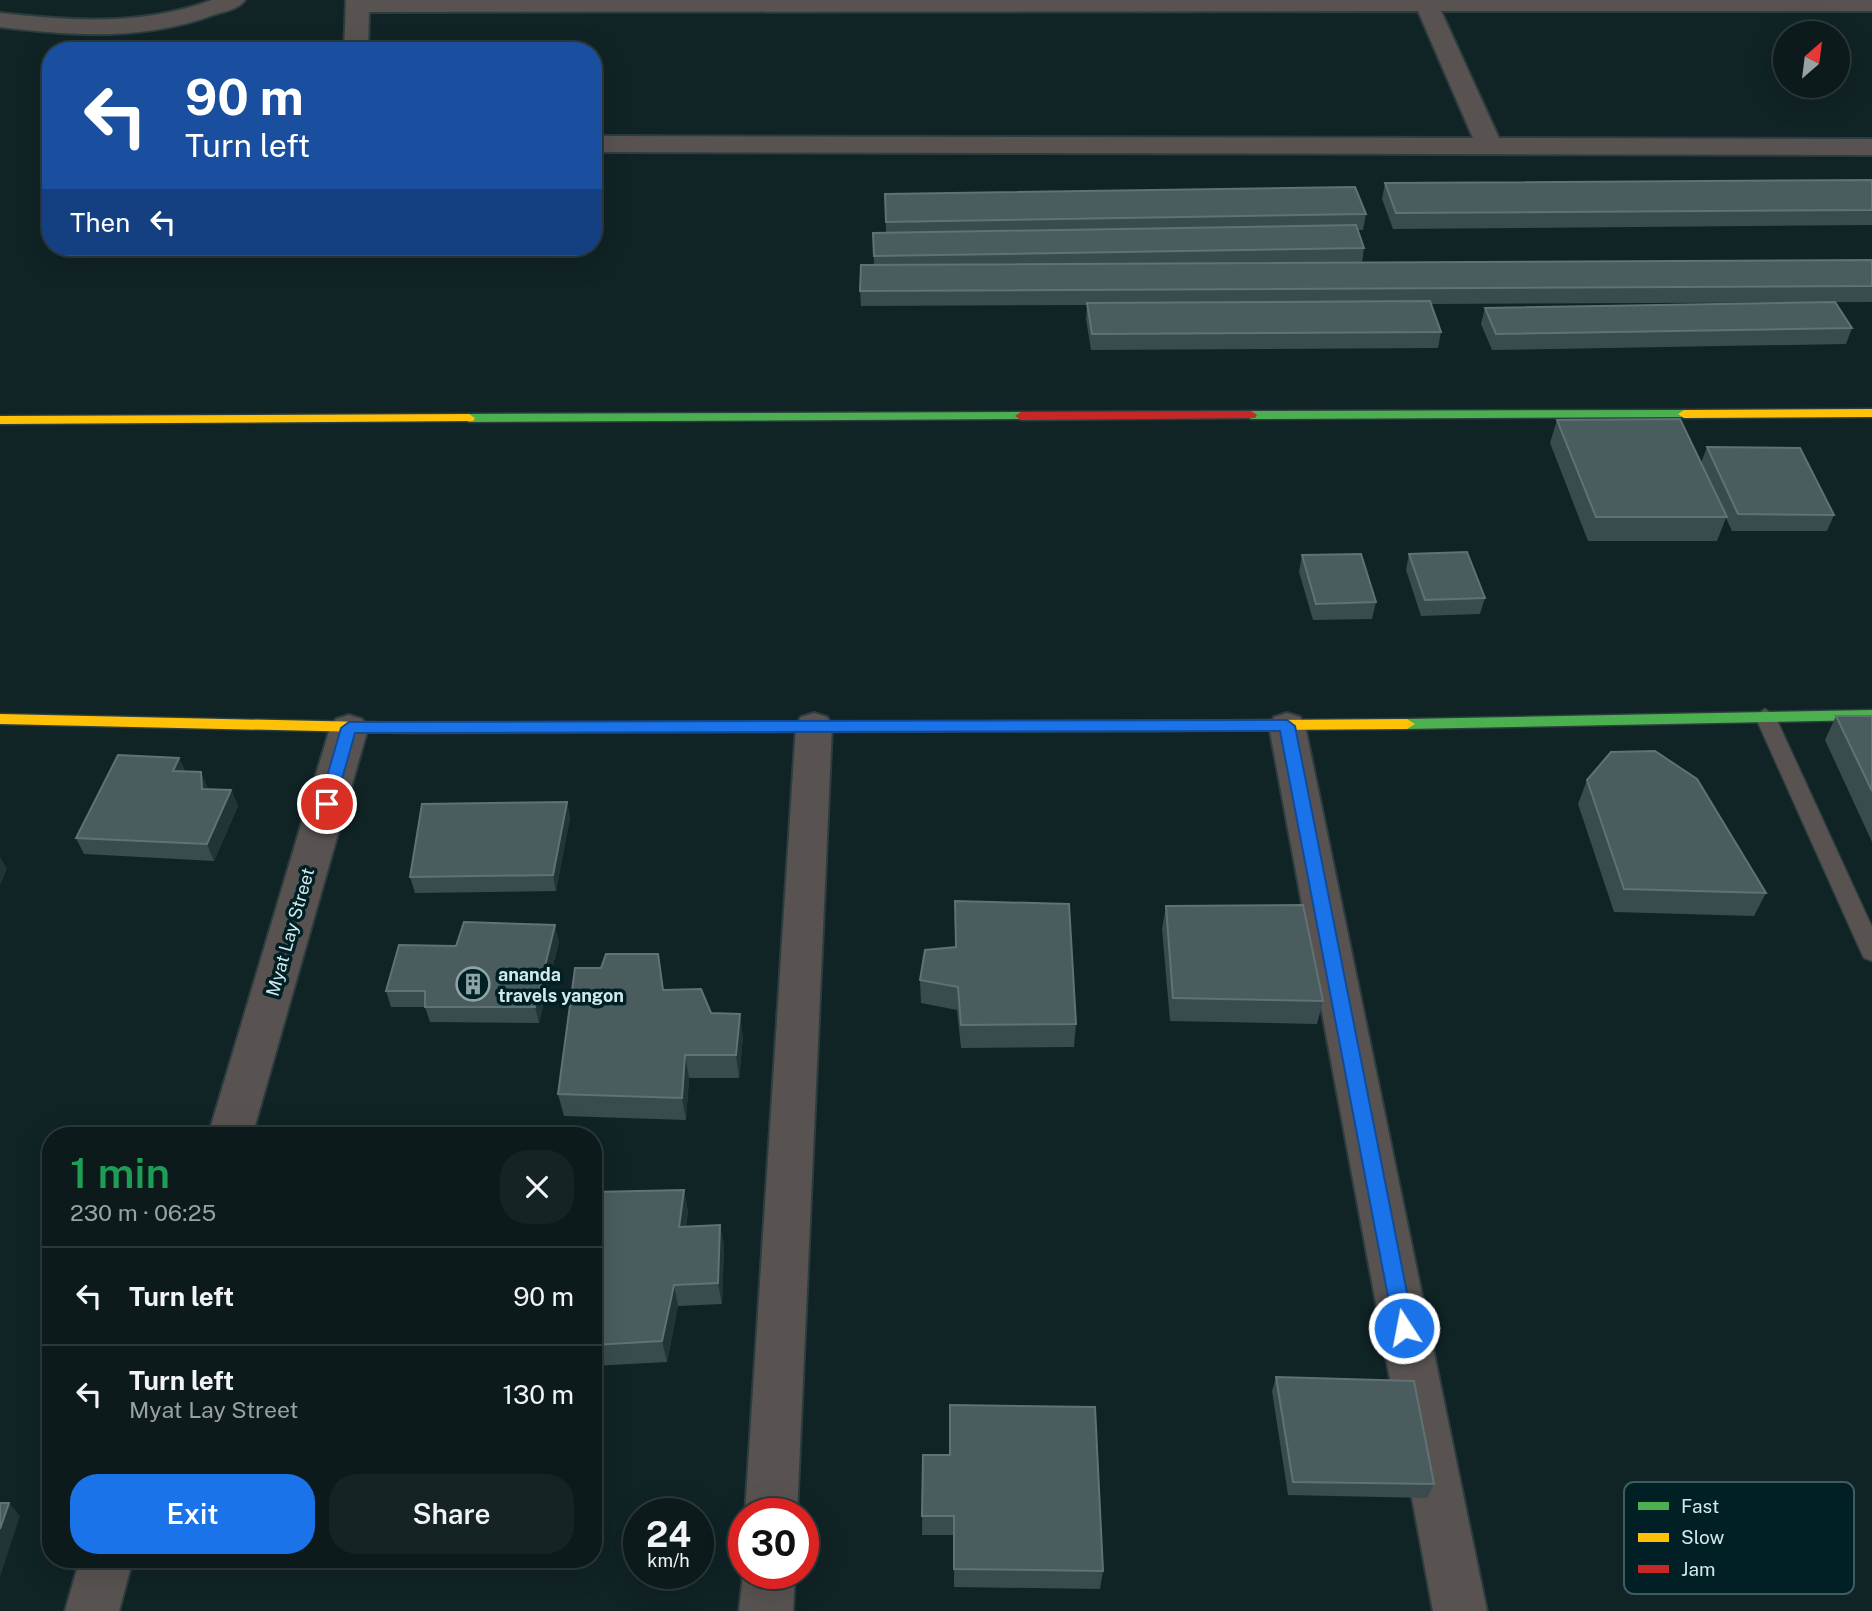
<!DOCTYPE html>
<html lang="en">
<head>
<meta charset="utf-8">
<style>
	:root { --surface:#0c1a1c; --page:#152325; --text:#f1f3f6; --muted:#9aa1a3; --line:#2c383b; --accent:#1a73e8 }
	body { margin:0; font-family:"Public Sans",sans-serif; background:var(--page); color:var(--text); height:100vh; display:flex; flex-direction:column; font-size:26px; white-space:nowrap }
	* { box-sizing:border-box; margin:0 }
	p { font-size:23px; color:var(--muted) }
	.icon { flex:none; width:38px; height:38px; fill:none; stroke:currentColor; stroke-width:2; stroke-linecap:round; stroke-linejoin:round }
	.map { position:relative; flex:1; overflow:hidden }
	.sheet { position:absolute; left:42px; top:1127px; width:560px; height:441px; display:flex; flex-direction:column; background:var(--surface); border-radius:28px; box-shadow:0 7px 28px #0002,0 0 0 2px var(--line) }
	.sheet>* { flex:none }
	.guide { position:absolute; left:42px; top:42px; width:560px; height:214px; border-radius:28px; box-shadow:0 7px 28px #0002,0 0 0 2px var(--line); background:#1a4fa0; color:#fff; overflow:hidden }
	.needle { width:46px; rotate:28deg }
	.fabs { position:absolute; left:1773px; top:21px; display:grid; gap:14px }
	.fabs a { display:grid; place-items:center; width:77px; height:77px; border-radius:50%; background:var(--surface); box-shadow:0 7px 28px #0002,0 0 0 2px var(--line); font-size:35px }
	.speed { position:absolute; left:623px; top:1498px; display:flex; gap:14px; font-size:35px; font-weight:700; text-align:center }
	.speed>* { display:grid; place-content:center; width:91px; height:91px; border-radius:50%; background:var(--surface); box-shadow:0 7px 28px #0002,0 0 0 2px var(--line); line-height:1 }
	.speed small { font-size:18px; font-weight:400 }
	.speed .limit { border:10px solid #d22; background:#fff; color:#111 }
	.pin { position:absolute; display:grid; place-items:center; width:60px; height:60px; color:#fff; margin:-30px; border:4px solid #fff; border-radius:50%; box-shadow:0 2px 7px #0007 }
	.me { position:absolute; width:77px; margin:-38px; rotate:349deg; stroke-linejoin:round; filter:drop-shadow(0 0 5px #0008) }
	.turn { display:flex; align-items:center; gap:24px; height:147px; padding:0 28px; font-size:32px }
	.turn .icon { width:91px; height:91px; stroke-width:2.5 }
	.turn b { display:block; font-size:49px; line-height:60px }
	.then { display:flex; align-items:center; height:66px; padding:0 28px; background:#0003; gap:14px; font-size:26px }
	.round { display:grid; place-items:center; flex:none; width:74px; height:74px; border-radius:28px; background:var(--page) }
	.overview { display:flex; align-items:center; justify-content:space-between; height:119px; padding:0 28px }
	h1 { font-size:42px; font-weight:600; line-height:52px; color:#1e9e55 }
	.cta { display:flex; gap:14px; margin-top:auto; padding:14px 28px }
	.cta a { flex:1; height:80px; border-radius:28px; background:var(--accent); color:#fff; font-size:28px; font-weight:600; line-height:80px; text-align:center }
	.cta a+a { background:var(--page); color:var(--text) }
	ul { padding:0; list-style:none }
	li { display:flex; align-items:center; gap:21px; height:98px; padding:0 28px; border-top:2px solid var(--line) }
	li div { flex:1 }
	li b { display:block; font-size:26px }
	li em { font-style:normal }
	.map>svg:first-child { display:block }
</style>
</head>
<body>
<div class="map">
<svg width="1872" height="1611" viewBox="0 0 1872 1611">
	<rect width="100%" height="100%" fill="#102325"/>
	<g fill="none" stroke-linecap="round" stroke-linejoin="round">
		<defs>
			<path id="lane" d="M1765,709L1775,716L1872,927V961L1864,958L1861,952L1755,716Z"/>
			<path id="street" d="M212,0H245C239,9 226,11 216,14C146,41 73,36 0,27V13C72,21 142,26 212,0Z
				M346,0H1872V11H1441L1499,138L1872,139V155L593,152V136L1473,138L1418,11L369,12L368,51H344Z
				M814,713L827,717L832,726L797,1514H745L796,726L801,717Z
				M1287,713L1300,717L1305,726L1487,1611H1433L1269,726L1274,717Z
				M349,715L362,719L368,728L252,1136H208L330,728L336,719Z
				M80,1559H133L119,1611H65Z
				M744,1567V1573H795L793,1611H739Z"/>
			<path id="fast" d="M1684,410L1690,414L1688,417L1251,419L1245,415L1251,411Z
				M1021,412L1025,413V419L469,422L463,418L469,414Z
				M1872,710V720L1407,729L1399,724L1407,719Z
				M1157,721L1165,726L1157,731L409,733L401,728L409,723Z"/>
			<path id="slow" d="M1872,409V417L1684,418L1678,414L1684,410Z
				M469,414L475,418L473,421L0,424V416Z
				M0,714L409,723L417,728L409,733L0,724Z
				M1407,719L1415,724L1407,729L1157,731L1149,726L1157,721Z"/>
			<path id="jam" d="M1251,411L1257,415L1255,418L1021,420L1015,416L1021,412Z"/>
		</defs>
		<!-- lane casing -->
		<use href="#lane" stroke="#2d3d3f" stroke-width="3"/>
		<!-- street casing -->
		<use href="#street" stroke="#2d3d3f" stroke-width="4"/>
		<!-- fast casing -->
		<use href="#fast" stroke="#2d3d3f" stroke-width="3"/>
		<!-- slow casing -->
		<use href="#slow" stroke="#2d3d3f" stroke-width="3"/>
		<!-- jam casing -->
		<use href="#jam" stroke="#2d3d3f" stroke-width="3"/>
		<!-- lane -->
		<use href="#lane" fill="#585351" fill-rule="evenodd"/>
		<!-- street -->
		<use href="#street" fill="#585351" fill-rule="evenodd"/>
		<!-- fast -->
		<use href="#fast" fill="#4caf50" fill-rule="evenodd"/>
		<!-- slow -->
		<use href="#slow" fill="#ffc107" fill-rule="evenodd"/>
		<!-- jam -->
		<use href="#jam" fill="#c62828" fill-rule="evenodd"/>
	</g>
	<!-- wall -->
	<path fill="#394b4d" d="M1872,180V225L1393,229L1382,199L1385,183Z
		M885,194L1366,214L1363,230H1358L1364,248L1362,263L1872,260V302L1431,304L1441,332L1438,348L1091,350L1086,319L1087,305L861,306L860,291L874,265L873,233L886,232Z
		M1485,308L1852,328L1846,344L1492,350L1481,324Z
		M1557,420L1701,463L1707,447L1834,515L1827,531H1732L1726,518L1717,541H1588L1550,443Z
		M1409,554L1485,598L1480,614L1421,616L1406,570Z
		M1302,555L1376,602L1372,619L1313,620L1299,572Z
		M1836,716H1872V842L1825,740Z
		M179,758L185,771L208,789L231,790L238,806L214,861L84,854L76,838Z
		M1587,780L1766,893L1754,916L1614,912L1578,804Z
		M567,802L570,818L556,891L415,893L410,877Z
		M955,901L1076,1024L1074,1047L961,1048L957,1010L921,1003L920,980L955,947Z
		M1166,906L1323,1001L1317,1024L1170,1021L1162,929Z
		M559,941L539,1023L430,1022L425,1007H391L386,991L456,946Z
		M664,990L711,1013L743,1037L739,1078H689L686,1120L564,1116L558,1094Z
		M684,1190L688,1212L686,1226L720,1225L724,1246L722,1304L678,1306L667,1362L593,1366V1192Z
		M1276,1377L1434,1484L1427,1498L1288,1495L1272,1391Z
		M923,1455L1103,1571L1100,1589L954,1587V1535H922Z"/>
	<!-- shaded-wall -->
	<path fill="#223436" d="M179,758L186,775L173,771Z
		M201,772L208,788L209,805L202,789Z
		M231,790L238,806L214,861L207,844Z
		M567,802L570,818L556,891L553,875Z
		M0,857L7,869L0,885Z
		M555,925L559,941L539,1023L535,1007Z
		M740,1014L743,1037L739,1078L736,1055Z
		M685,1055L689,1078L686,1120L682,1098Z
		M684,1190L688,1212L683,1248L679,1227Z
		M720,1225L724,1246L722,1304L718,1283Z
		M674,1285L678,1306L667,1362L662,1341Z
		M9,1503L20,1516L0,1577V1529Z"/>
	<!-- building -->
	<path fill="#4a5c5e" stroke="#5f7274" stroke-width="2" d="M1872,180V210L1396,213L1385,183Z
		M1355,187L1366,214L886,222L885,194Z
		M1356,225L1364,248L874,256L873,233Z
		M1872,260V286L860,291L861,265Z
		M1430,301L1441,332L1092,334L1087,303Z
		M1835,302L1852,328L1496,334L1485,308Z
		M1680,419L1727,517H1596L1557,420Z
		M1707,447L1800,448L1834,515L1738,514Z
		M1467,552L1485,598L1425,600L1409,554Z
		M1361,554L1376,602L1316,604L1302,555Z
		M1836,716H1872V791Z
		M1655,751L1697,779L1766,893L1624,889L1587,780L1611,752Z
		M118,755L179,758L173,771L201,772L202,789L231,790L207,844L76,838Z
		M567,802L553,875L410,877L422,804Z
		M955,901L1069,904L1076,1024L961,1025L958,987L920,980L925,950L956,947Z
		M1303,905L1323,1001L1173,998L1166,906Z
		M464,922L555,925L535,1007H425V991H386L399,945L456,946Z
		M606,954H658L663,990L701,989L711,1013L740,1014L736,1055H685L682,1098L558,1094L575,968H601Z
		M684,1190L679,1227L720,1225L718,1283L674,1285L662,1341L593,1345V1192Z
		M1276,1377L1414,1381L1434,1484L1293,1482Z
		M950,1405L1095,1407L1103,1571L954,1569V1516H922L923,1455H950Z
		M0,1503H9L0,1529Z"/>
	<!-- route -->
	<path fill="#1a73e8" stroke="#114b97" stroke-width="2" d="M1287,720L1295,726L1414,1328L1411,1335L1404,1338L1397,1335L1394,1328L1280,731L355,733L335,804L327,810L319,804L341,728L349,722Z"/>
	<!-- icons -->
	<defs>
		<symbol id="building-ring" viewBox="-11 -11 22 22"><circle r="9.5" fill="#002025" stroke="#8ea4a6" stroke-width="1.5"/><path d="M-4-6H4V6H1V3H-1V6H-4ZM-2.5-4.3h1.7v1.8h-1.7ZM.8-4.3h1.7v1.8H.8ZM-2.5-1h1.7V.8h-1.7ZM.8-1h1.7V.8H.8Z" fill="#8ea4a6"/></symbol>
	</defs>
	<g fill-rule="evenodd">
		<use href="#building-ring" x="454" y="965" width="38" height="38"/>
	</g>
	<g text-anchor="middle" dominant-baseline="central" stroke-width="7" stroke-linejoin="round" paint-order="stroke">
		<!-- street labels -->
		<g font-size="18" fill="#d2e9ec" stroke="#002025">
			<text transform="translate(290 932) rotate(-74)">Myat Lay Street</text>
		</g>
		<!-- poi labels -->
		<g font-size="18" font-weight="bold" fill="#d2e9ec" stroke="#002025" text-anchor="start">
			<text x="498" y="974">ananda<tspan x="498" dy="21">travels yangon</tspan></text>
		</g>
	</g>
	<!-- legend -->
	<rect x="1624" y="1482" width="230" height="112" rx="10" fill="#002025" stroke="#3f5c61" stroke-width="2"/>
	<rect x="1638" y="1502" width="31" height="8" fill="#4caf50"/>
	<rect x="1638" y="1533" width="31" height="9" fill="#ffc107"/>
	<rect x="1638" y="1565" width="31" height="8" fill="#c62828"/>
	<g font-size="19" fill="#d2e9ec">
		<text x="1681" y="1513">Fast</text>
		<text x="1681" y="1544">Slow</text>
		<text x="1681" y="1576">Jam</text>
	</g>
</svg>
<div class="fabs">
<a><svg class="needle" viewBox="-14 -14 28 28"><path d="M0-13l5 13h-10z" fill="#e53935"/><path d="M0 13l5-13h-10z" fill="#9aa1a3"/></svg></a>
</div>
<div class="speed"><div>24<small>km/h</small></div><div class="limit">30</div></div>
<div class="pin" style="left:327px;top:804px;background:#d93025"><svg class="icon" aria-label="arrive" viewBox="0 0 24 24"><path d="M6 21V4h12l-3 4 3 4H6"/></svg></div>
<svg class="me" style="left:1404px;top:1328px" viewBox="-20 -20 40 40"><circle r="17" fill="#1a73e8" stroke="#fff" stroke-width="3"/><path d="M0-11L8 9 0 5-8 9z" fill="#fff"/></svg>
<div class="guide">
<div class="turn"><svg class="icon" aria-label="left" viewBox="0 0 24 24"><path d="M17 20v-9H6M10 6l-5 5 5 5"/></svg><div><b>90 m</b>Turn left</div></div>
<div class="then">Then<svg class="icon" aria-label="left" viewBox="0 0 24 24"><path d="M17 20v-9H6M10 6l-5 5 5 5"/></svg></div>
</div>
<section class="sheet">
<div class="overview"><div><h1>1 min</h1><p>230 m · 06:25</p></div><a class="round"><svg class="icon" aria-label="close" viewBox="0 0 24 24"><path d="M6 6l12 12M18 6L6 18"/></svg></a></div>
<ul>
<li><svg class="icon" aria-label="left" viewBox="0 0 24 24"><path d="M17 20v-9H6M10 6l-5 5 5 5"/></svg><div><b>Turn left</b></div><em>90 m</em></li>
<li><svg class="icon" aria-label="left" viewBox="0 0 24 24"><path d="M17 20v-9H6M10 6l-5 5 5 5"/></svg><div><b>Turn left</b><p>Myat Lay Street</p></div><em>130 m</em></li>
</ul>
<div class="cta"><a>Exit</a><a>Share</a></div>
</section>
</div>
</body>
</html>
